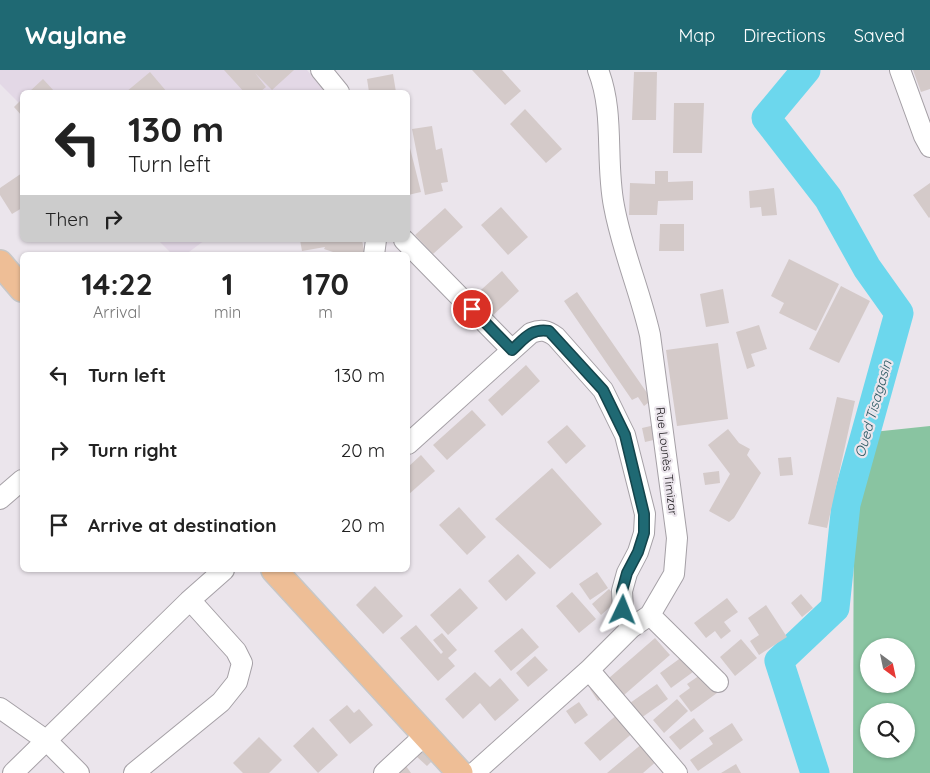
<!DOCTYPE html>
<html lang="en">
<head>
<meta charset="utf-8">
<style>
	:root { --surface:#fff; --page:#f6f6f6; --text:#222; --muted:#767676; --accent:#1f6973 }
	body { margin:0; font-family:Quicksand,sans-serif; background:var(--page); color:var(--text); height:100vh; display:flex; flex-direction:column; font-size:19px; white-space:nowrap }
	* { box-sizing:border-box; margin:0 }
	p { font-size:16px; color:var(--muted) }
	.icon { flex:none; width:28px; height:28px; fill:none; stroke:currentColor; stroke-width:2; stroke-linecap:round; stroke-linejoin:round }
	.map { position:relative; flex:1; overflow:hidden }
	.panel { position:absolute; left:20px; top:182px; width:390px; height:320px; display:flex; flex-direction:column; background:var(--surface); border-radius:8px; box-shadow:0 1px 4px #0004 }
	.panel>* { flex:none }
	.hud { position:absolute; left:20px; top:20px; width:390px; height:152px; border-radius:8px; box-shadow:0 1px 4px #0004; background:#fff; color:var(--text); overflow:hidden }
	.needle { width:32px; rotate:147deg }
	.fabs { position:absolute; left:860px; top:568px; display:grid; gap:10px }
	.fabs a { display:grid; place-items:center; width:55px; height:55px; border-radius:50%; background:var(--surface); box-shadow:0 1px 4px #0004; font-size:25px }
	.pin { position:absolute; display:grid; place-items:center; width:42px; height:42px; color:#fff; margin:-21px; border:2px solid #fff; border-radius:50%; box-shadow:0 1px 5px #0007 }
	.me { position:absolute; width:55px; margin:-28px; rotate:2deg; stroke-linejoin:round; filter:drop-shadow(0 0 4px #0008) }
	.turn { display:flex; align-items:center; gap:18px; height:105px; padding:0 25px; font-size:22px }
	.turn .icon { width:65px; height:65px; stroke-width:2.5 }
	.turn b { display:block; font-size:35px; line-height:42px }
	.then { display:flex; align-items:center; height:48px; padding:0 25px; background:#0003; gap:10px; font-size:19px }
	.eta { display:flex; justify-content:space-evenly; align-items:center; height:85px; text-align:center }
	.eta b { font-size:30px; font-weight:700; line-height:35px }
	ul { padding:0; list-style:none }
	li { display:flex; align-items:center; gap:15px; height:75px; padding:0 25px }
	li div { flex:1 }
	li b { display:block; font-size:19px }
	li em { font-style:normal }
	header { display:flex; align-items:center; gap:30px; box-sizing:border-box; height:70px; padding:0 25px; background:var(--accent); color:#fff }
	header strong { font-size:24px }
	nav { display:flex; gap:28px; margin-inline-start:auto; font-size:18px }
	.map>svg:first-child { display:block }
</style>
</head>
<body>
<header>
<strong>Waylane</strong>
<nav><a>Map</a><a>Directions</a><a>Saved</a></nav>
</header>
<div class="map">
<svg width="930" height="703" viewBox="0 0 930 703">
	<rect width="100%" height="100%" fill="#ebe5ec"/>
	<!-- built -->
	<path fill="#e3d8e6" d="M0,0H307L325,22H22V36L0,14Z
		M158,170H205L185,185H173Z"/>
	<!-- green -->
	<path fill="#89c4a1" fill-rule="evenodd" d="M930,356V703H853L854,364ZM869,576H906V614H869ZM869,641H906V679H869Z"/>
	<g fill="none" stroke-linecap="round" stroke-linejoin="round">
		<!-- river -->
		<path stroke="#6cd7ed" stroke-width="29" d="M806,0L766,48L828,128L867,198L899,243L846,434L835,538L779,591L815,703"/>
	</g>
	<!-- building -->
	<path fill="#d4cac9" d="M224,0H294L272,20L255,3L266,17L260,22H244Z
		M472,0H502L521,21L505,35Z
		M913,0H930V19L921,22Z
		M150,2L167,22H126Z
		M634,2H657L656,50H632Z
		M393,4L396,22H369L367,9Z
		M43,9L55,22H29Z
		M22,29V46L14,37Z
		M674,33H704L702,83H673Z
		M525,39L562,79L546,93L510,54Z
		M432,56L436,80L442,78L448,112L441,113L443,121L425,125L412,59Z
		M408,70L421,122L408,125Z
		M655,101H668V112L693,111V130L658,131L657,145H629L630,113L655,114Z
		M22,103V138L12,144L0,125V118Z
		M930,113V147L929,148L913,125Z
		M774,118L777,145L762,146L761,137L750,138L749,121Z
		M501,137L528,167L508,185L481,155Z
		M445,138L463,157L433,184L415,165Z
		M660,154H684V181H659Z
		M300,170H362L365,185H337L336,183L324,179L325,177L302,181Z
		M789,189L839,214L816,261L779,243L784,233L771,226Z
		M502,201L519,221L490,248L472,228Z
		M841,216L870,231L839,293L809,279Z
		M723,219L729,253L706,257L700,224Z
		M577,222L652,330L644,336L638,327L632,330L564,231Z
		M759,255L767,279L751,284L755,296L747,299L736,262Z
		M718,273L728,349L677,356L666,280Z
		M526,295L540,311L502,346L488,330Z
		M837,327L855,331L827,458L808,454Z
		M472,340L486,355L447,390L433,375Z
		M567,355L586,376L566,394L547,372Z
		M655,355L658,369L645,372L642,358Z
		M728,359L739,373L750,379L747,385L761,403L734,448L729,452L709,441L730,404L708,375Z
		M421,385L435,401L408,425V397Z
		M791,387L793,405L780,406L778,388Z
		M552,398L602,454L550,499L495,449Z
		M719,401L720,413L705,415L703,403Z
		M459,437L486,467L467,485L439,455Z
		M518,484L536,503L506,531L488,511Z
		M597,502L608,518L590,530L579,514Z
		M375,516L403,546L383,564L356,535Z
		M460,518L478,538L448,565L430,545Z
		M609,519L618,530L601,545L592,534Z
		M572,522L596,549L579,563L556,536Z
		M801,524L813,538L802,547L791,533Z
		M727,528L738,542L724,552L731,561L721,569L715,561L706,568L694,553Z
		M766,535L787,567L759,585L750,571L759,565L748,548Z
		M416,555L441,584L443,582L433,570L442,563L457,580L448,588L455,596L438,611L400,568Z
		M522,558L539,577L511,601L494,581Z
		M655,568L670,585L624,625L609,608Z
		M741,569L757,588L735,606L720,587Z
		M686,584L697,599L671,618L660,603Z
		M535,586L548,600L528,617L516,603Z
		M475,602L490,617L500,608L519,630L495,651L480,633L463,649L445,629Z
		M703,603L717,623L691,642L679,626L690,618L687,614Z
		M599,613L607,625L598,631L590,619Z
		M657,614L668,629L641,648L630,633Z
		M677,629L688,641L664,663L653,650Z
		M579,632L588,645L575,654L566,641Z
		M347,635L354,643L359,639L373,655L350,674L329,650Z
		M619,643L635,661L600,691L584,673Z
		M694,648L704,661L680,680L669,667Z
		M732,653L743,670L698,701L690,690L713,674L709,668Z
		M313,657L338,685L318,703L293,676Z
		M259,667L282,690L269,703H243L233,693Z
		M643,673L658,690L643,703H607Z
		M427,674L438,685L427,696L416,686Z
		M736,694L741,703H721Z
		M406,696L411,703H395Z"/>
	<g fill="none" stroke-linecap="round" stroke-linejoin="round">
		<defs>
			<path id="minor" d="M321,0L339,22
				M900,0L924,66L930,77
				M404,170L512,280
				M374,185L376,170
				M408,374L531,263C541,259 547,260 556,267L603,320L625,365L645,444L644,463L638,482L627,503L622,521L623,540L631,558
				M0,429L22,410
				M650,545L718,612
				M589,600L677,703
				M0,638L47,671L79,703
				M13,703L190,530L224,500
				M134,703L221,632L237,612L242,593L236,581L190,530
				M384,703L425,665
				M474,703L589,600L631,558L650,545L674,504L677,468L650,265C640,221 622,180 614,136C605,91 615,43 598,0"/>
			<path id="major" d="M0,193L22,219
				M274,500L460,703"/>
		</defs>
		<!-- minor casing -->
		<use href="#minor" stroke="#a5a0a6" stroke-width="22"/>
		<!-- major casing -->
		<use href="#major" stroke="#c7c7c7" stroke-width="28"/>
		<!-- minor -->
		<use href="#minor" stroke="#fff" stroke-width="20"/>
		<!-- major -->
		<use href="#major" stroke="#eebe96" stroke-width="25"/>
	</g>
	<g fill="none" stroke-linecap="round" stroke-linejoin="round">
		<defs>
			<path id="route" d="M472,239L512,280C524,269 531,258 549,261L603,320L625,365L644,444V463L638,482L627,503L622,521L623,540"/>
		</defs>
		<!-- route casing -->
		<use href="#route" stroke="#14444b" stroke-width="12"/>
		<!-- route -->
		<use href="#route" stroke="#1f6973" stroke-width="9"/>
	</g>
	<g text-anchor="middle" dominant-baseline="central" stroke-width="4.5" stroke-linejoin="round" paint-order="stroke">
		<!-- street labels -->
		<g font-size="12" fill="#161417" stroke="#ebe5ec">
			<text transform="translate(667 391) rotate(83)">Rue Lounès Timizar</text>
		</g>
		<!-- water labels -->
		<g font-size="14" font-style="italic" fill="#295761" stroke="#ebe5ec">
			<text transform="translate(873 339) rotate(-74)">Oued Tisagasin</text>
		</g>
	</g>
</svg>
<div class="fabs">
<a><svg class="needle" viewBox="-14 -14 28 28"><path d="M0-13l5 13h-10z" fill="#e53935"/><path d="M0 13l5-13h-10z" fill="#767676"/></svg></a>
<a><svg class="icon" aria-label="search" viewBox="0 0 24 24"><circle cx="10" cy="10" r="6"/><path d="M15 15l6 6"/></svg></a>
</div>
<div class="pin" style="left:472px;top:239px;background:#d93025"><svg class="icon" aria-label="arrive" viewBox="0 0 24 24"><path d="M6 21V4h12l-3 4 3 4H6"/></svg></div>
<svg class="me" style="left:623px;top:540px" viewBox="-20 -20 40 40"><path d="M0-17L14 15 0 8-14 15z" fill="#1f6973" stroke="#fff" stroke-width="4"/></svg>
<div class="hud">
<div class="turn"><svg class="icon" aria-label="left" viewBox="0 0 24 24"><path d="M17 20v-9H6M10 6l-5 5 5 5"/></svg><div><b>130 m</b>Turn left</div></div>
<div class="then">Then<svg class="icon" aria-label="right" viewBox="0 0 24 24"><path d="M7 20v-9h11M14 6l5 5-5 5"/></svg></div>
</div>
<section class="panel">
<div class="eta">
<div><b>14:22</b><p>Arrival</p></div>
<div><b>1</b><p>min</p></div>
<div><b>170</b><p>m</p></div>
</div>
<ul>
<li><svg class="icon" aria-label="left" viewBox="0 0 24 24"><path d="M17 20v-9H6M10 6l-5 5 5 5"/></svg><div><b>Turn left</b></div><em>130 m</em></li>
<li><svg class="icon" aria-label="right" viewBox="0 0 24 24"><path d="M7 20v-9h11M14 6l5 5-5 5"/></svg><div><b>Turn right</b></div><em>20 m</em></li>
<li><svg class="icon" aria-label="arrive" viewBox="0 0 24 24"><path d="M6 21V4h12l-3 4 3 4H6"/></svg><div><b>Arrive at destination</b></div><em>20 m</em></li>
</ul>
</section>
</div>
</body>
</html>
